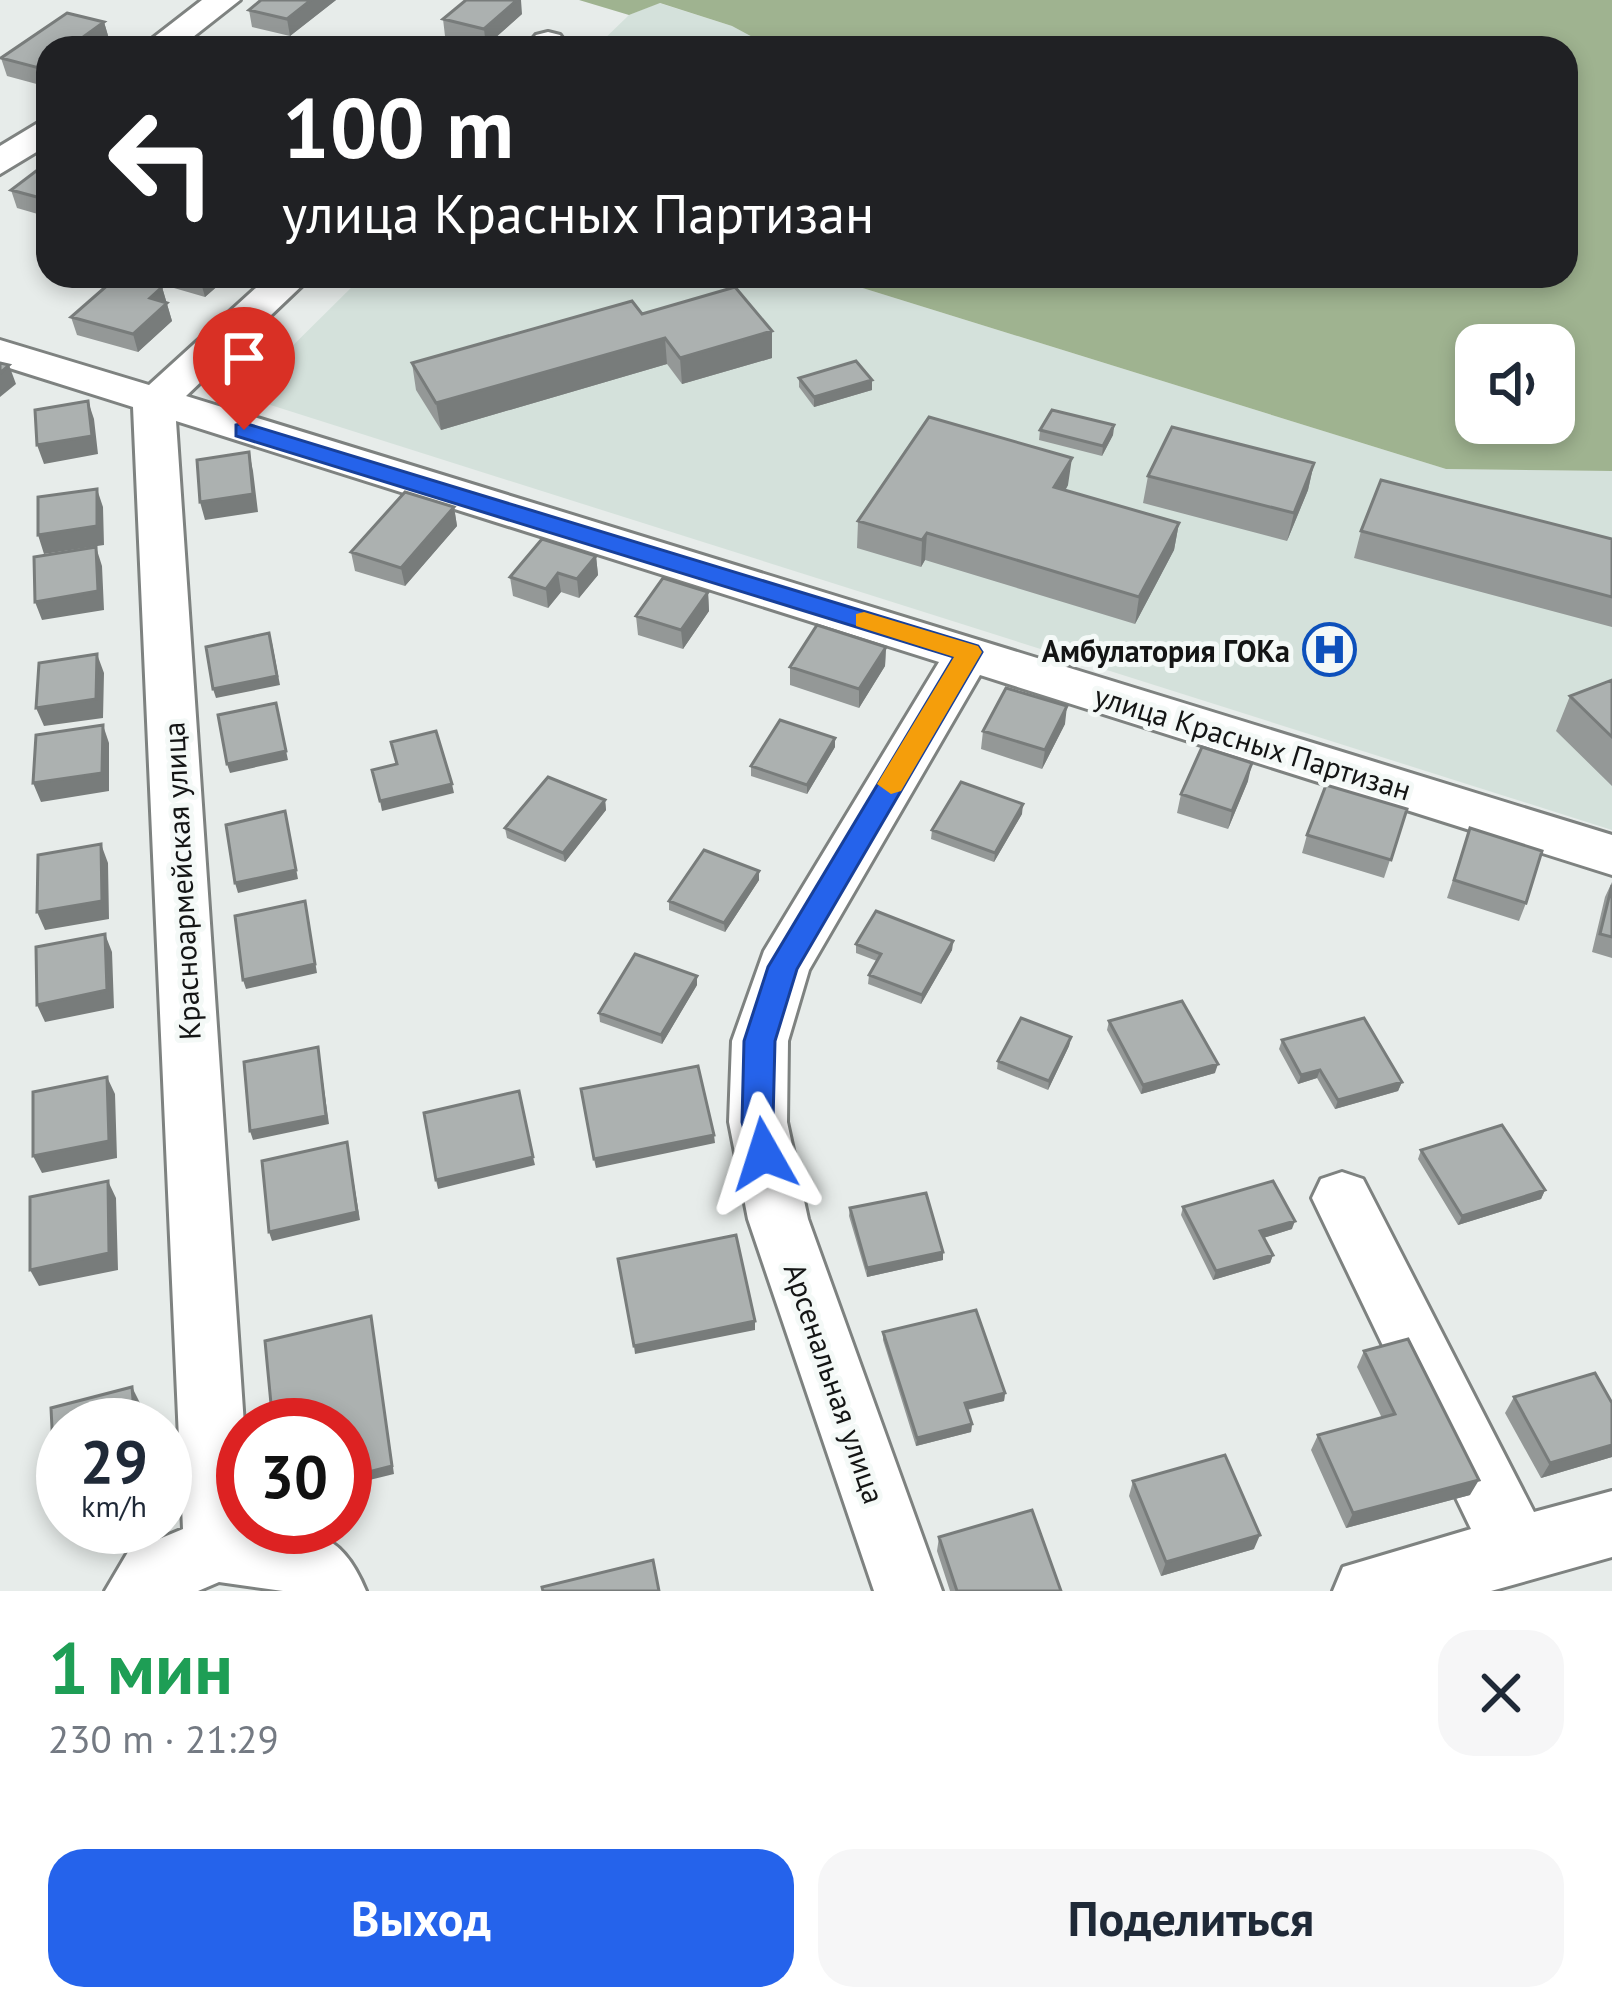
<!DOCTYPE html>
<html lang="ru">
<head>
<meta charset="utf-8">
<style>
	:root { --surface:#fff; --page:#f6f6f7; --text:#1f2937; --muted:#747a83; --accent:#2563eb }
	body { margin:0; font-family:"PT Sans",sans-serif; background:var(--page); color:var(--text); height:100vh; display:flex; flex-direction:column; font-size:45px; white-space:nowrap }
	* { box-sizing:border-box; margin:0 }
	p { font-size:39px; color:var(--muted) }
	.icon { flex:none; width:66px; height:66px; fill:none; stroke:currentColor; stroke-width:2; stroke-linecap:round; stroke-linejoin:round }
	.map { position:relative; height:1591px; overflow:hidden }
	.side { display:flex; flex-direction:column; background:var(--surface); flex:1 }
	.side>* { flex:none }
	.top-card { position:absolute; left:36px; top:36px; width:1542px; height:252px; border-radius:36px; box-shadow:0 6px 18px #0003; background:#202124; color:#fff; overflow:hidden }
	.fabs { position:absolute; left:1455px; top:324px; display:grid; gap:24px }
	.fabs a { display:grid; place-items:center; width:120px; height:120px; border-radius:24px; background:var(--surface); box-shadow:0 6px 18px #0003; font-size:60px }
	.speed { position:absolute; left:36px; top:1398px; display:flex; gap:24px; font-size:60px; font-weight:700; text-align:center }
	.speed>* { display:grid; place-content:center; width:156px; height:156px; border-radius:50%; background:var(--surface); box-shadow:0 6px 18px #0003; line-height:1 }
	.speed small { font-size:30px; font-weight:400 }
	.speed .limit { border:18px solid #d22; background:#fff; color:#111 }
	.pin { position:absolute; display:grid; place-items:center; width:102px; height:102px; color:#fff; margin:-123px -51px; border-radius:50% 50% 50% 0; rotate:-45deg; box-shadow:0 0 12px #0007 }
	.pin .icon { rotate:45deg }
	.me { position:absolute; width:132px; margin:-66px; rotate:354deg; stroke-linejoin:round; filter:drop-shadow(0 0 9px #0008) }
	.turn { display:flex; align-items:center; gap:42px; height:252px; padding:0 48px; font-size:54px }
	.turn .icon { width:156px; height:156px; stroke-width:2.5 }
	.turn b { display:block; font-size:84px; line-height:102px }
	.round { display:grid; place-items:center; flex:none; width:126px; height:126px; border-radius:36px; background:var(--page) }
	.headline { display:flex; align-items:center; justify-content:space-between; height:204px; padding:0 48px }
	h1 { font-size:72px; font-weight:800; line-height:90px; color:#1e9e55 }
	.primary-button { display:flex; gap:24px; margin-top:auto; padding:24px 48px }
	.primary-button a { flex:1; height:138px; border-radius:36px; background:var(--accent); color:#fff; font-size:48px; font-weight:800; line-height:138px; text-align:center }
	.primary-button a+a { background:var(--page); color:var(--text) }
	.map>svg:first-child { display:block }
</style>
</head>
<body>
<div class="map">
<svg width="1612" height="1591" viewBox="0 0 1612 1591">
	<rect width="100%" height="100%" fill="#e7ecea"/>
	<!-- built -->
	<path fill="#d4e1db" d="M659,3L732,26L773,48H595L629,15Z
		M363,276H824L1446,469L1612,471V830L242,396Z"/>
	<!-- forest -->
	<path fill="#9fb390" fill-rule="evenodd" d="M579,0H1612V471L1446,469L824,276H1566V48H773L732,26L660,3L629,15ZM1476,345H1554V423H1476Z"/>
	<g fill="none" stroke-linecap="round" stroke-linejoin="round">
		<defs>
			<path id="minor" d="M202,0H240L179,48H140Z
				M548,32L560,35L565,42L561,48H525L536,35Z
				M48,117V145L0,174V146Z
				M269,276H312L186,396L1612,835V875L980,675L809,970L788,1041L787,1122L808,1219L942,1591H874L748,1219L729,1122L732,1041L764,951L939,662L176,421L244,1425L243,1527C305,1527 340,1527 366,1591H283L219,1582L198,1591H105L128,1552L183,1529L133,407L0,365V340L149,385Z
				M1342,1172L1363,1179L1534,1512L1612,1491V1557L1491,1591H1333L1343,1567L1471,1529L1312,1198L1321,1179Z"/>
		</defs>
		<!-- minor casing -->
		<use href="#minor" stroke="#7e8280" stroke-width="6"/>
		<!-- minor -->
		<use href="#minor" fill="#fff" fill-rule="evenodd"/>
	</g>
	<!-- wall -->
	<path fill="#949897" d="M261,0H336L290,36L252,27L249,10Z
		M522,14L486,46L445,36L443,19Z
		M104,22L109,39L48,48V83L44,86L7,76L1,58Z
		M48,162V217L17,208L11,190Z
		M143,276H229L205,297L143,279Z
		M162,287L172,321L138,352L77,335L71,317Z
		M642,314L772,358L682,384L667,364L441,430L416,390L412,363Z
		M799,378L872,390L814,407L799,387Z
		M1114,425L1113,435L1102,456L1039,440L1040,430Z
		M1314,463L1308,490L1287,541L1143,503L1148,476Z
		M1068,485L1065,491L1179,523L1174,550L1135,624L925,560L921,567L857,548L858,521Z
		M454,507L457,526L405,586L355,571L351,552Z
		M1361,531L1612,539V627L1354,558Z
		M596,556L598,575L579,598L561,592L548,608L513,596L510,577Z
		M708,592L709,611L683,649L638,635L636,616Z
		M886,647L885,666L859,708L790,685V667Z
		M1612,680V786L1556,731L1570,696Z
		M1065,724L1042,769L981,749L983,731Z
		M835,738V747L807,794L751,776V766Z
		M1248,781L1228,829L1177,813L1181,794Z
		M605,800L606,810L565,862L507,838L505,828Z
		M1407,809L1384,878L1302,853L1307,835Z
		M1022,814L994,862L931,839L932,830Z
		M1470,828L1526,903L1519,921L1447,898Z
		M759,871V880L725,932L669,910V901Z
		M1612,882V958L1592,952L1605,897Z
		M953,941L952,950L921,1004L868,984L869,975L877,961L856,953V944Z
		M697,985L662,1044L600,1022L599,1013Z
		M1109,1021L1215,1073L1141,1094L1107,1030Z
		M1071,1037L1069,1046L1048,1090L997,1069L998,1061Z
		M1282,1040L1402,1082L1398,1091L1335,1109L1317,1078L1298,1084L1279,1049Z
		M1421,1150L1545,1190L1541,1199L1458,1225L1418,1159Z
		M1183,1207L1292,1229L1263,1238L1273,1255L1270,1263L1213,1280L1181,1215Z
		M850,1208L943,1252V1260L867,1277L849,1216Z
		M883,1332L1005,1393L1004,1401L967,1410L972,1424L971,1432L916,1446L883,1340Z
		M1364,1351L1470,1495L1346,1528L1311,1450L1318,1435L1382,1418L1357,1367Z
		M1514,1397L1612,1403V1457L1541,1478L1505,1413Z
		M1133,1481L1254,1549L1161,1576L1129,1496Z
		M939,1537L1061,1591H950L937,1551Z"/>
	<!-- shaded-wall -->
	<path fill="#787c7b" d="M311,0H336L290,36L287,19Z
		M517,0H521L522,14L486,46L484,29Z
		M104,22L109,39L97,48H68Z
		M48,62V83L44,86L39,68Z
		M203,276H229L205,297L200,279Z
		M162,287L172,321L138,352L133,334L150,298Z
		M772,331V358L682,384L680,358Z
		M665,338L667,364L441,430L436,403Z
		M9,365L16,384L0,397V373Z
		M872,380V390L814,407V397Z
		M88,401L94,419L98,454L44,464L37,445Z
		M1114,425L1113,435L1102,456L1103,446Z
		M249,452L253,471L258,512L205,520L200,502Z
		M1072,458L1068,485L1051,514L1054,487Z
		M1314,463L1308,490L1287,541L1294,513Z
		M97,489L103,507L104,545L44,554L38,535Z
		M454,507L457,526L405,586L401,568Z
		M1179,523L1174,550L1135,624L1139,597Z
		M927,533L925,560L921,567L922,540Z
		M96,547L102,566L104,610L42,620L35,602Z
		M596,556L598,575L579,598L577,579Z
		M558,573L561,592L548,608L546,589Z
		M708,592L709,611L683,649L681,630Z
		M272,643L280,685L216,698L213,689Z
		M886,647L885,666L859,708V689Z
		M97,654L104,673L103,718L44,726L36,708Z
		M276,703L288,760L230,773L227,764Z
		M1067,706L1065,724L1042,769L1045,750Z
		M103,725L109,743V791L41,802L33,783Z
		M835,738V747L807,794V785Z
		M1252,763L1248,781L1228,829L1232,811Z
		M452,784L454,793L382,811L380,801Z
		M605,800L606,810L565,862L563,853Z
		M1023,804L1022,814L994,862L995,853Z
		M287,821L298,879L238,893L235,883Z
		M101,844L108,863L109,919L45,930L37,912Z
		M759,871V880L725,932L724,923Z
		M305,901L317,973L246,989L243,980Z
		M105,934L112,952L114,1008L45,1022L37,1005Z
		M953,941L952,950L921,1004L922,995Z
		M697,976V985L662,1044L661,1035Z
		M1071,1037L1069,1046L1048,1090L1049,1081Z
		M318,1047L329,1124L253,1140L250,1131Z
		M1218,1064L1215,1073L1141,1094L1143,1085Z
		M1320,1070L1317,1078L1298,1084L1301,1075Z
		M107,1077L115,1094L117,1158L42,1173L33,1156Z
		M1402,1082L1398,1091L1335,1109L1338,1100Z
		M714,1135L715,1143L596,1168L594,1159Z
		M347,1142L360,1220L272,1241L269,1232Z
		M533,1157L535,1165L438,1189L436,1180Z
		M108,1181L116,1198L118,1270L39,1286L30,1270Z
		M1545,1190L1541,1199L1458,1225L1462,1216Z
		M1295,1221L1292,1229L1257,1240L1260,1231Z
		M943,1252V1260L867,1277V1268Z
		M1273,1255L1270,1263L1213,1280L1216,1271Z
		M371,1316L394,1474L345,1486V1478Z
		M755,1321V1330L635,1354L634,1346Z
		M132,1387L140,1403L142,1425H135Z
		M1005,1393L1004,1401L964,1410L965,1403Z
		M972,1424L971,1432L916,1446L917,1438Z
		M1612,1445V1457L1541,1478L1550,1463Z
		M1479,1480L1470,1495L1346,1528L1353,1513Z
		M63,1486V1501L55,1488Z
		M1260,1535L1254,1549L1161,1576L1166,1562Z"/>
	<!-- building -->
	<path fill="#acb1b0" stroke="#787c7b" stroke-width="3" d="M261,0H311L287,19L249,10Z
		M466,0H517L484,29L443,19Z
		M67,13L104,22L68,48H48V62L39,68L1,58Z
		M48,162V200L11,190Z
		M118,276L162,287L150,298L167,303L133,334L71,317Z
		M735,287L772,331L680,358L665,338L436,403L412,363L632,301L642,314Z
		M856,361L872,380L814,397L799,378Z
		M0,363L9,365L0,373Z
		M88,401L92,436L37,445L35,410Z
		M1052,410L1114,425L1103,446L1040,430Z
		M929,417L1072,458L1054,487L1179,523L1139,597L927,533L922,540L858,521Z
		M1172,427L1314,463L1294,513L1148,476Z
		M249,452L253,494L200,502L197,460Z
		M1381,480L1612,539V597L1361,531Z
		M97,489V526L38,535V497Z
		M405,492L454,507L401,568L351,552Z
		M542,539L596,556L577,579L558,573L546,589L510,577Z
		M96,547L98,591L35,602L34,557Z
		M663,578L708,592L681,630L636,616Z
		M817,625L886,647L859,689L790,667Z
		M269,633L277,676L213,689L206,647Z
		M97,654L96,699L36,708L39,663Z
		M1612,680V737L1570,696Z
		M1006,688L1067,706L1045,750L983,731Z
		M276,703L286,751L227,764L218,715Z
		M780,720L835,738L807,785L751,766Z
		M103,725L102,773L33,783L36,735Z
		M436,731L452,784L380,801L372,770L397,764L391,742Z
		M1202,747L1252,763L1232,811L1181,794Z
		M548,777L605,800L563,853L505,828Z
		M961,782L1023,804L995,853L932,830Z
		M1326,785L1407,809L1391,860L1307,835Z
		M285,811L296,870L235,883L226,825Z
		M1470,828L1542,851L1526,903L1454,880Z
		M101,844L102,901L37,912L38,855Z
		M704,850L759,871L724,923L669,901Z
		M1612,885V937L1600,934Z
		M305,901L315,964L243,980L235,916Z
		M876,911L953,941L922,995L869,975L881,954L856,944Z
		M105,934L107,990L37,1005L36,947Z
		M635,954L697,976L661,1035L599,1013Z
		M1182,1001L1218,1064L1143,1085L1109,1021Z
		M1021,1018L1071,1037L1049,1081L998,1061Z
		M1364,1018L1402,1082L1338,1100L1320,1070L1301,1075L1282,1040Z
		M318,1047L326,1116L250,1131L244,1062Z
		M698,1066L714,1135L594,1159L581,1089Z
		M107,1077L109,1141L33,1156V1092Z
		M519,1091L533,1157L436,1180L424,1113Z
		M1502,1125L1545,1190L1462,1216L1421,1150Z
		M347,1142L357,1212L269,1232L262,1161Z
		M108,1181L109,1253L30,1270V1197Z
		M1273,1181L1295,1221L1260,1231L1273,1255L1216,1271L1183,1207Z
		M926,1193L943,1252L867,1268L850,1208Z
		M736,1235L755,1321L634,1346L618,1259Z
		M976,1310L1005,1393L965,1403L972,1424L917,1438L883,1332Z
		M371,1316L392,1466L345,1478V1425H273L265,1341Z
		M1408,1339L1479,1480L1353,1513L1318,1435L1395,1414L1364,1351Z
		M1595,1373L1612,1403V1445L1550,1463L1514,1397Z
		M132,1387L135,1425H63V1486L55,1488L51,1408Z
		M1225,1455L1260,1535L1166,1562L1133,1481Z
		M1032,1510L1061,1591H957L939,1537Z
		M653,1560L659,1591H543L542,1587Z"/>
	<!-- route -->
	<path fill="#2563eb" stroke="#184099" stroke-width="3" d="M244,423L978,646L982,652L797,969L775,1041L773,1122L780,1154L776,1164H753L742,1122L744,1041L768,967L954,657L236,436V425Z"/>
	<!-- slow -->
	<path fill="#f59e0b" d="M864,612L978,646L982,652L901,791L891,794L877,784L954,657L856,626V614Z"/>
	<!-- icons -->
	<defs>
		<symbol id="hospital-ring" viewBox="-11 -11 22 22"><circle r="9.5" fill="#f4f9f7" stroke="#0d50bb" stroke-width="1.5"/><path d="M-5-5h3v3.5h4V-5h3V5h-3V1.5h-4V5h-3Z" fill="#0d50bb"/></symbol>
	</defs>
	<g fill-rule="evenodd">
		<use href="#hospital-ring" x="1300" y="620" width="59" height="59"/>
	</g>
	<g text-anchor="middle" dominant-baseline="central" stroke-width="10" stroke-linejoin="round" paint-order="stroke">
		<!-- poi labels -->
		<g font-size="30" font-weight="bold" fill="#141515" stroke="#f4f9f7" text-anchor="end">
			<text x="1290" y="650">Амбулатория ГОКа</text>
		</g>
		<!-- street labels -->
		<g font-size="30" fill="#141515" stroke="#f4f9f7">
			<text transform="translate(1253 742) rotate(17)">улица Красных Партизан</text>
			<text transform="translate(181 881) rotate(-93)">Красноармейская улица</text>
			<text transform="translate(835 1383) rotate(71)">Арсенальная улица</text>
		</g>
	</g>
</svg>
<div class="fabs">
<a><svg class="icon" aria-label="sound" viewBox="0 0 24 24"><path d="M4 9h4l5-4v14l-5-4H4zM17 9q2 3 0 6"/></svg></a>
</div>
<div class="speed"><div>29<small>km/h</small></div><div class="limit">30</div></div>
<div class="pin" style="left:244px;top:430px;background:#d93025"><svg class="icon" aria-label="arrive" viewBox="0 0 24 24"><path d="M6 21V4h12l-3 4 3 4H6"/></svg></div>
<svg class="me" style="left:764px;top:1154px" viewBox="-20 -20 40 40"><path d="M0-17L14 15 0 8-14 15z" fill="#2563eb" stroke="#fff" stroke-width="4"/></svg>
<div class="top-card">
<div class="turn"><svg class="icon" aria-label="left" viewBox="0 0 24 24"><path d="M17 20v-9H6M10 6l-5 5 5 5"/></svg><div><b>100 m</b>улица Красных Партизан</div></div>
</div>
</div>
<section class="side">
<div class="headline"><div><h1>1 мин</h1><p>230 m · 21:29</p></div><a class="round"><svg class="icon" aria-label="close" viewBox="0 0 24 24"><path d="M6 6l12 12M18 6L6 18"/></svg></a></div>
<div class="primary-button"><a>Выход</a><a>Поделиться</a></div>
</section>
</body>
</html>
